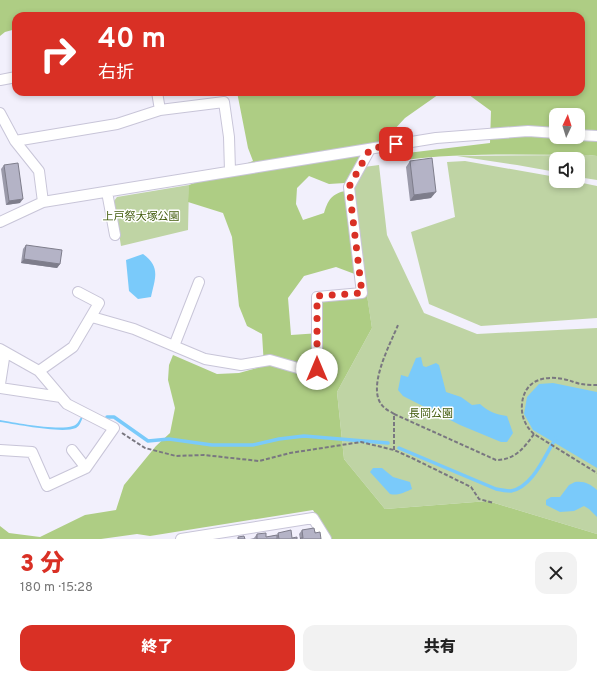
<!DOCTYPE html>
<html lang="ja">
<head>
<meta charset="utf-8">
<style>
	:root { --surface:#fff; --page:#f2f2f2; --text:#222; --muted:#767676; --accent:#d93025 }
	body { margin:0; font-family:Overpass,"Noto Sans JP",sans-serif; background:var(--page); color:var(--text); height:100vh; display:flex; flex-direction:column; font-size:15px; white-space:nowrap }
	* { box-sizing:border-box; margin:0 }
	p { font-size:13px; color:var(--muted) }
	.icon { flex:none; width:22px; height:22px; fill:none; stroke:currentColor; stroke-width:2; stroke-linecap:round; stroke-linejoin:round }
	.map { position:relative; height:539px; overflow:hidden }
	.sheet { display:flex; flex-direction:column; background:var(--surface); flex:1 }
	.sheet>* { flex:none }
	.guide { position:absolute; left:12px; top:12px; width:573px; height:84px; border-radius:12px; box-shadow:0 2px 6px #0003; background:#d93025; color:#fff; overflow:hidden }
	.needle { width:26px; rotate:4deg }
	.controls { position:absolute; left:549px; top:108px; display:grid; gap:8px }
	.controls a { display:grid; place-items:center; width:36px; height:36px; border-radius:8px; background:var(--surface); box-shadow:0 2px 6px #0003; font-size:20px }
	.pin { position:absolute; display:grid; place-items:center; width:34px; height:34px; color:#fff; margin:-17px; border-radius:8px; box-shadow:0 2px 6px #0006 }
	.me { position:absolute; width:44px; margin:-22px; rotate:0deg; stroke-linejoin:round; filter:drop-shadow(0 0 3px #0008) }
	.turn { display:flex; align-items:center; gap:14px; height:84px; padding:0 20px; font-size:18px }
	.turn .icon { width:52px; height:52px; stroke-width:2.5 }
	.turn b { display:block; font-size:28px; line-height:34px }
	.round { display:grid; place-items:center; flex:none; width:42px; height:42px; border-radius:12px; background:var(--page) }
	.head { display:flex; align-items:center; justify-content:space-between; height:68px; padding:0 20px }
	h1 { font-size:24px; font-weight:800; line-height:30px; color:var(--accent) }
	.cta { display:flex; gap:8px; margin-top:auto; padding:8px 20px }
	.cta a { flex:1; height:46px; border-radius:12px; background:var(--accent); color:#fff; font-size:16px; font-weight:800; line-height:46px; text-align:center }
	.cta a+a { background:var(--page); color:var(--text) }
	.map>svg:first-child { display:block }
</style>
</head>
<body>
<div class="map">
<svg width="597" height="539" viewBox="0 0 597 539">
	<rect width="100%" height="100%" fill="#f2f0fc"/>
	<!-- green -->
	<path fill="#bfd4a4" d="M588,155L597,156V180L578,177V159H556V172L517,165L457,156Z
		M465,161L556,177V181H573L597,186V318L481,326L429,304L411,232L455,217L447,162Z
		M379,165L387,235L424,313L477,334L597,328V534L488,501L385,509L344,459L337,392L372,328L351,192L364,167Z
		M189,185L188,230L121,246L114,201L117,197Z"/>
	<!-- forest -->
	<path fill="#aecd84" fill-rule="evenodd" d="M0,0H597V156L588,155C525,155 460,152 397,161L394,157L399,154L490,143L491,111L465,92H581V16H16V29L5,32L0,36ZM556,115H578V137H556Z
		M237,92H442L405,118L345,183L329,184L309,176L297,188L296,204L303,220L324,213C329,197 333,193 350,190L360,276L336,267L304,276L288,298L291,335L320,333L322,301L367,295L372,328L337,392L344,459L385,509L488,501L597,534V539H331L313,510L150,536L137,534L101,539H0V526L9,533L40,537L85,515L116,510L124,485L156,446L170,433L175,408L168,380L169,365L173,355L217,374L239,373L264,366L262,334L247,326L239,306L232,237L223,213L188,202L189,185L253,161L248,148Z"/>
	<!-- water -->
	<path fill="#7acafa" d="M143,254C161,267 155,278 151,297L138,299L129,291L126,260Z
		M421,357L423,366L426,367L436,363L439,365L446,392L461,397L472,405L480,404C489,412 495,414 507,416L513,433L507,442H501L460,425L403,396L398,390L401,375L408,377L416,358Z
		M553,383L597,392V468L533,430L524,414L527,397L539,384Z
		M81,417H83C81,421 80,426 76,428C62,434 16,424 0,422V420C17,423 58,431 73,426C77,425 79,421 81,417Z
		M373,468H382L393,477L410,482L412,489C405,492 398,496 390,494L370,472Z
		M575,482C585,481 590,484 597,490V517L589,509L584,506L574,511L560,512L546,505V500L551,497H560L569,485Z"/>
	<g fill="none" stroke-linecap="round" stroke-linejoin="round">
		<!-- stream -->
		<path stroke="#7acafa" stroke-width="3.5" d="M107,417H114L148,441L169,439L212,445H253L279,439L304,436L388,443
			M399,448L496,489C501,490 507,491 511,491C533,487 545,455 556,438"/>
		<defs>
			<path id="street" d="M0,80L16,77
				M157,92L160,110L224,102L229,137L230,171
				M0,113L15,141L39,171L43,202
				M578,135L597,136
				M15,141L117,124L160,110
				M107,192L115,235
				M0,222L43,202L436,138L528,131L556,133
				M199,282L174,346L205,359L241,365L270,360L308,371L317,369V297L362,293L349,187L370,149
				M92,317L134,329L174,346
				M0,349L39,371L67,404L114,428L86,468L47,486L32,452L0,450
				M39,371L73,347L99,303L78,292
				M0,384L5,352
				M0,388L61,397
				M72,450L86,468
				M181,539L313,518L326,539"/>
		</defs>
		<!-- street casing -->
		<use href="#street" stroke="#c8c5d8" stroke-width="12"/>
		<!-- path -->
		<path stroke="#797780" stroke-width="2" stroke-dasharray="4 2" stroke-linecap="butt" d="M394,414C392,412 388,411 386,409C363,393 390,345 398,325
			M122,433L145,448L176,456L204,455L259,461L290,453L361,442L394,450L414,459L471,487L479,499L494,503
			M534,434C525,426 521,416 522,404C524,381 543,375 563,379C570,380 575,383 581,384C586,385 592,385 597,385
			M394,450V414L496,460C515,460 524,448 534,434L597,473"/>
		<!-- street -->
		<use href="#street" stroke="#fff" stroke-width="10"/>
	</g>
	<!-- wall -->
	<path fill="#9b9aaa" d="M410,161L431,198L410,201L406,167Z
		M4,165L20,203L6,205L1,169Z
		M26,245L60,264L57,268L21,263L23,249Z
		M302,530L315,533L321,539H300L299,534Z
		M278,533L292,538L297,539H250L254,538L257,534L266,537L277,535Z"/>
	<!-- shaded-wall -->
	<path fill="#7e7d8b" d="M436,192L431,198L410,201L414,195Z
		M23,199L20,203L6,205L9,201Z
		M24,259L60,264L57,268L21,263Z"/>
	<!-- building -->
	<path fill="#b4b3c6" stroke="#7e7d8b" d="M432,158L436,192L414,195L410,161Z
		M18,163L23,199L9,201L4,165Z
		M26,245L62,250L60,264L24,259Z
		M314,528L315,533L320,532L321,539H301L300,538H303L302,530Z
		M291,530L292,538L297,537V539H279L278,533Z
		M266,533V537L277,535V539H257V534Z
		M244,536L245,539H238V537Z"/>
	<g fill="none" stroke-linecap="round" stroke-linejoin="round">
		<!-- route -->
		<path stroke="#d93025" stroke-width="7" stroke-dasharray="0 12.6" d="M317,369V296L362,293L349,187L370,149L396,144"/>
	</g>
	<g text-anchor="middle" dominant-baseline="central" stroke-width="3" stroke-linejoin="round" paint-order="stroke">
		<!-- park labels -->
		<g font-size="11" fill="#435d0e" stroke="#fff">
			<text x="141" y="217">上戸祭大塚公園</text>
			<text x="431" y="414">長岡公園</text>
		</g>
	</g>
</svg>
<div class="controls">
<a><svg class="needle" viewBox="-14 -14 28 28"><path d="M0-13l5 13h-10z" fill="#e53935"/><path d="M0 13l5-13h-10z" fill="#767676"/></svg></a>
<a><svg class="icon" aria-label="sound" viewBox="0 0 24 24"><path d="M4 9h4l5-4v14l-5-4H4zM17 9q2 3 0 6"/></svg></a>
</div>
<div class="pin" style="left:396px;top:144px;background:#d93025"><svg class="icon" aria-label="arrive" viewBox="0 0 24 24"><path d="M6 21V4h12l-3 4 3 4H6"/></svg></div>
<svg class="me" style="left:317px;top:369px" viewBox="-20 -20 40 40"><circle r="19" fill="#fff"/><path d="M0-13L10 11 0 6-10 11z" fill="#d93025"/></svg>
<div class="guide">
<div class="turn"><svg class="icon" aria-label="right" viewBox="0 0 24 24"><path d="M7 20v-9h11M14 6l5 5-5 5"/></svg><div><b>40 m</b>右折</div></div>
</div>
</div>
<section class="sheet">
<div class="head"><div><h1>3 分</h1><p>180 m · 15:28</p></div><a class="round"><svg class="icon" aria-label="close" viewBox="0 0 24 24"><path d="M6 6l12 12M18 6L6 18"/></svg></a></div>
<div class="cta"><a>終了</a><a>共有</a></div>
</section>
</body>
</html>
